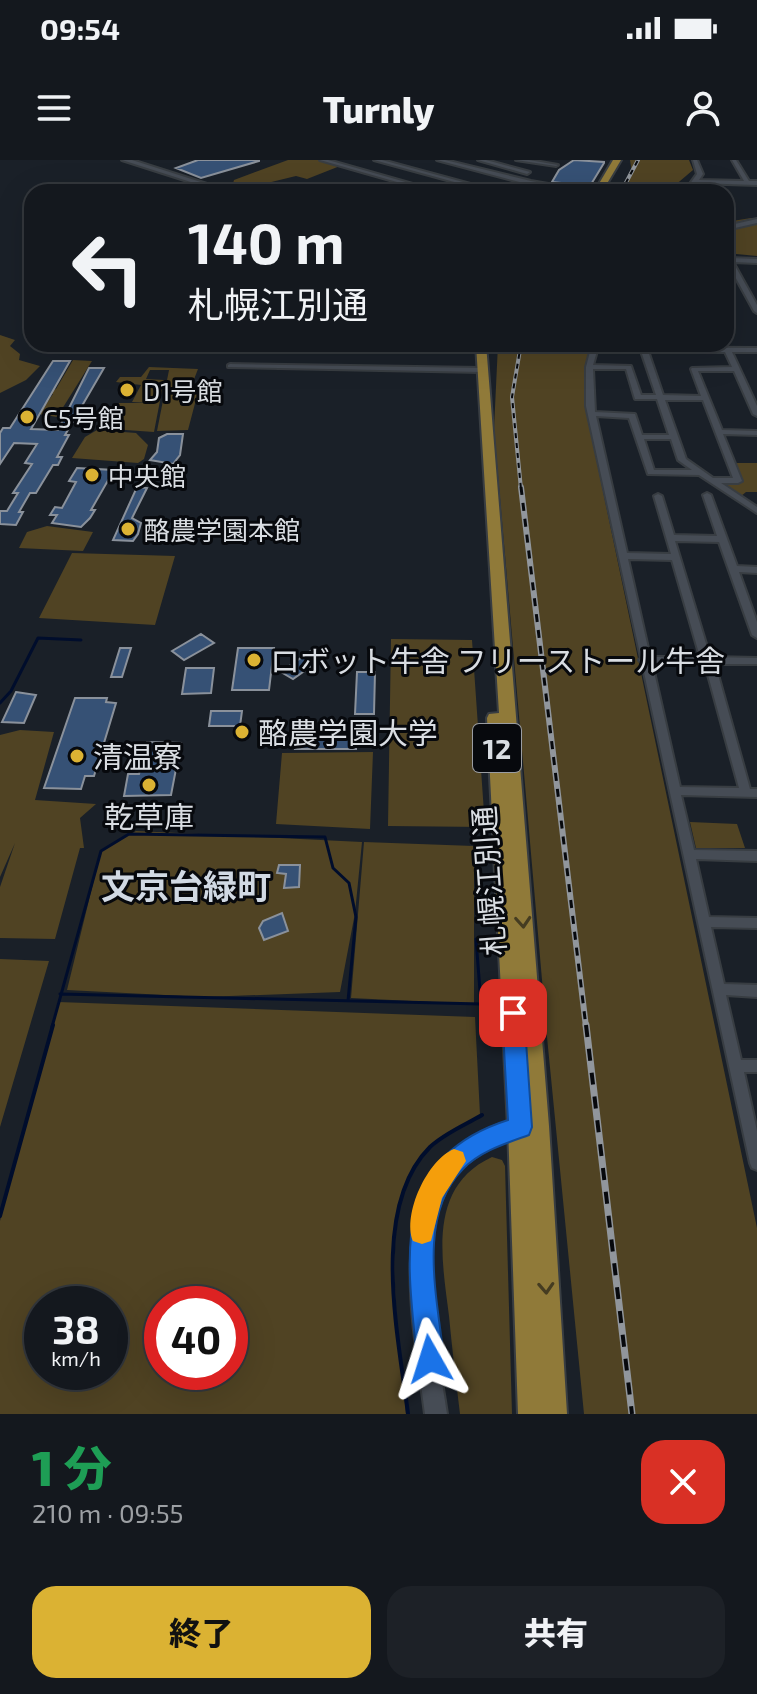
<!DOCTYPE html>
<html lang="ja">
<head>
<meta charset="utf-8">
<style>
	:root { --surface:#14181e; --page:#1d2127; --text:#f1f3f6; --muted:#9da0a4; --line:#33373c; --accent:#dbb233 }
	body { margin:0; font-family:"Exo 2","Noto Sans JP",sans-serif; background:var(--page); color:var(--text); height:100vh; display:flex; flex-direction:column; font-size:30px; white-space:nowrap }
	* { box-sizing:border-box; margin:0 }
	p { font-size:26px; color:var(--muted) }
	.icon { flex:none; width:44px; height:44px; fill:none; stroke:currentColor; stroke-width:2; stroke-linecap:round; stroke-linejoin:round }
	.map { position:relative; height:1254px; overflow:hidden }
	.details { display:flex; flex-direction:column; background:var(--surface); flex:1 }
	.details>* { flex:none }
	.hud { position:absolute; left:24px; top:24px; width:710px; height:168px; border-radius:24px; box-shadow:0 8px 32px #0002,0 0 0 2px var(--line); background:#14181e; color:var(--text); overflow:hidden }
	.speed { position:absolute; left:24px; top:1126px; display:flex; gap:16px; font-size:40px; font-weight:700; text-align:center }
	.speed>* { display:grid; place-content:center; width:104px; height:104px; border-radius:50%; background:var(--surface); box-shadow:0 8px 32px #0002,0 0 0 2px var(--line); line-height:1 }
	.speed small { font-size:20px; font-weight:400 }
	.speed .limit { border:12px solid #d22; background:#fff; color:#111 }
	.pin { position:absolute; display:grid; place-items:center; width:68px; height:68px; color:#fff; margin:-34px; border-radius:16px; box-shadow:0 4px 12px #0006 }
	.me { position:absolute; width:88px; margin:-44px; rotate:354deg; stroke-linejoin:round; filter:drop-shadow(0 0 6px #0008) }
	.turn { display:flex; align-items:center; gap:28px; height:168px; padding:0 32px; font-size:36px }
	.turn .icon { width:104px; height:104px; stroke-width:2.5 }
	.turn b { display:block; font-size:56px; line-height:68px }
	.round { display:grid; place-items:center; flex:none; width:84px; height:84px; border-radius:24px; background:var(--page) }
	.headline { display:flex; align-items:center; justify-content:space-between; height:136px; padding:0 32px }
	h1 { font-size:48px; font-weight:800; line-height:60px; color:#1e9e55 }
	.action { display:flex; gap:16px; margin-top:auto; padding:16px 32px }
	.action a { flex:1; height:92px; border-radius:24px; background:var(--accent); color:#111; font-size:32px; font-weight:800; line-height:92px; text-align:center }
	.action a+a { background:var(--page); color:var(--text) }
	.status { display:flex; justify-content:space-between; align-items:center; height:56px; padding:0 40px; background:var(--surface); direction:ltr }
	.status svg { height:22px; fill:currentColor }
	header { display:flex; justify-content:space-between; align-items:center; height:104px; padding:0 32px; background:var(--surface); font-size:36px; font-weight:800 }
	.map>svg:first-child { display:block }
</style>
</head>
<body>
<div class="status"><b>09:54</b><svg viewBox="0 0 49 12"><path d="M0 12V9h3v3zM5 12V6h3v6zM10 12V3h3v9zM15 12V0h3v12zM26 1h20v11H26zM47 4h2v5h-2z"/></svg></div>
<header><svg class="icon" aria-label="menu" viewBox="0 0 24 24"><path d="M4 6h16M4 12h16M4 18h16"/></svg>Turnly<svg class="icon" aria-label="person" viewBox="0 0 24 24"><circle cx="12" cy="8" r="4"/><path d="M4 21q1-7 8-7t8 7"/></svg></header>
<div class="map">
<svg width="757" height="1254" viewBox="0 0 757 1254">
	<rect width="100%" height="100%" fill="#1a2028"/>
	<!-- green -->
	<path fill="#504323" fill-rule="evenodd" d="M288,0H320L340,6L307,19L296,16L259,25L278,31L274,32H247L232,27L234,20Z
		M630,0H689L693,10L667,32L625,28L632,13Z
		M751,58L757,59V96L726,93V62Z
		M0,175L15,180L10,186L20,194L19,200L40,206L26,220L0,233Z
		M498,184H590L584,215L585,245L757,1068V1254H584L547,877L494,269Z
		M73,200L92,201L57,257L33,253L39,244H46L53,234L46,233L56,229Z
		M149,207L198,209L191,227L198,232L188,270L157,271L169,210H150L146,219L164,220L154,272L97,268L108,262L119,243H150L132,242L141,225L116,222L120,217H141Z
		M97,270L136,273L148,285L144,299L138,303L72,298L85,277Z
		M735,303H757V332H746L740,337L719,323L741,322Z
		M47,366L93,372L83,391L19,388L27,372Z
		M72,393L175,396L155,465L39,458Z
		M391,479L472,480L485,667L388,666Z
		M20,570L54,572L35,640L96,644L80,658L84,688H80L55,779L0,778V727L15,683L0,717V575Z
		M373,592L370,669L276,664L282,593Z
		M690,662L737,664L745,688H696Z
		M136,671L362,682L355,753L340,832L204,837L67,830L101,691Z
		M364,682L474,686V844L351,838Z
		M0,799L49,801L0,967Z
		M58,842L475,857L480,955C457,968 432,983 417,1004C378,1059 401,1189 406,1254H0V1061ZM110,1144V1212H42V1144ZM230,1144V1212H162V1144Z
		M492,997L502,1000L505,1006L512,1254H460C456,1221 452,1188 449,1156C442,1099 427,1027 492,997Z"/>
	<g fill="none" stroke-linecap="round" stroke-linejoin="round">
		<!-- stream-far1 -->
		<path stroke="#000d2c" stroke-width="3" d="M0,543L11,531L38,478L81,480
			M60,834L481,844L476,779L483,780
			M52,867L101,691L129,674L325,677L333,708L349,723L356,757L348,841"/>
		<!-- stream -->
		<path stroke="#000d2c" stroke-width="4" d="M0,1056L53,865
			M408,1254C399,1179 369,1048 430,987C445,973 465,965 482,955"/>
	</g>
	<!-- building -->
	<path fill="#365175" stroke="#8a919b" stroke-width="2" d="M198,0H259V1L201,18L176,8Z
		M574,0L604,2V3L590,26L552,22L559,10Z
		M53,201H70L31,269L58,270L89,208H104L65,275H69L57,297H62L58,305H53L36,333H30L19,352H23L16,365L0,364V351H7L18,333H13L32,304L25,303L37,284L14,283L0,304V273L3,268H10Z
		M167,274H183L180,295L173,304L150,300L157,292L159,278Z
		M77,308L114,310L91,350H95L90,358L81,367L52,363L57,355H50L55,347L62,348L76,322L69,321Z
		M137,327L147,328L132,358L141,363L138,374L133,381L113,380Z
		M201,474L214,483L184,500L172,491Z
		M120,488H131L122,517H111Z
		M238,488H274L269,530H232Z
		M315,488L327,495L293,519L281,512Z
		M186,508H214L211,533L182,534Z
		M357,512H375L374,554H355Z
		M16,532L36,535L24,563L2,562Z
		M75,538H107L106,542L116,543L94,616H85L81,629L44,628Z
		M211,551H242L240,566H209Z
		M356,578V589H295L296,579Z
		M147,582L181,583L171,635L124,636L128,614H139Z
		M279,705H300L299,727L284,728L286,714L277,713Z
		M282,753L288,771L264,780L259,768L263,761Z"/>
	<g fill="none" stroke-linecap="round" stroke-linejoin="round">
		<defs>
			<path id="minor" d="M320,0H328L441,32H432Z
				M374,0H382L500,32H491Z
				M437,0H445L531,21L594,32H581L531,25Z
				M478,0H486L530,12L527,14Z
				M516,0H529L558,5L556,6Z
				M693,0H697L703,14L699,20L744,21L732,0H736L749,21H757V25L696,23L690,32H684L697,14Z
				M729,98L757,99V103L733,102L757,145V153L754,151L726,100Z
				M592,184H598V187L757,188V192H732L757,246V256L753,254L734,211H698L722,270L757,271V275L723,274L742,321L738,323H721L757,347V353L699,315L648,314L629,258L596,256L627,393L671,394L654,336L658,334L662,336L674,375L717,376L703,335L707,333L711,335L737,406L757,407V413L739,412L757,462V478L752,475L719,382L675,381L710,497L757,498V504H715L750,629H757V637L681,635L694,690L757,691V701L696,699L709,757L757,758V768L711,767L724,824L757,825V837L726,835L741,900H757V912H744L757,971V1010L752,1008L750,1003L642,503L639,500L641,498L586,246V207ZM597,191H641L656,235H641L631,206L593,205ZM648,191L725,192L732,207L692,208L691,209L701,236L663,235ZM593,209H626L635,239H657L669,275H642L635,254L595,252ZM665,240H703L733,318H713L686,299ZM644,279H671L678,300L692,310H654ZM628,399L672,400L700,497H650ZM652,503L705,504L739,628L680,627Z
				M230,204L481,208L484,210L481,212L228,207V205Z"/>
			<path id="tertiary" d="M122,0H132L232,32H222Z
				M757,59V63L726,70V66Z
				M526,958L532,961L535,967L532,973C517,979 501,980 486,990C477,996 464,1004 457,1013C409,1073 437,1184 447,1254H425C416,1180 389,1059 445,999C450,993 458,988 464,984C482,970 504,961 526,958Z"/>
			<path id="trunk" d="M613,0H621L602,32H594Z
				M476,184H486L549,966L567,1254H518L508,967L487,558L489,554L499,553Z"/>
		</defs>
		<!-- minor casing -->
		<use href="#minor" stroke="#383d42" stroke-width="4"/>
		<!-- tertiary casing -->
		<use href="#tertiary" stroke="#383d42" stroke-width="4"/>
		<!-- trunk casing -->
		<use href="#trunk" stroke="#383d42" stroke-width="4"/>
		<!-- minor -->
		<use href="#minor" fill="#464c55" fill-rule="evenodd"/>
		<!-- tertiary -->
		<use href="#tertiary" fill="#464c55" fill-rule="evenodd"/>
		<!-- trunk -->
		<use href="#trunk" fill="#907a39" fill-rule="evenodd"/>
		<defs>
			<path id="rail-far2" d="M621,32L638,0
				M521,184L512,237L521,329"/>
			<path id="rail-far1" d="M521,327L586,867"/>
			<path id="rail" d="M586,865L632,1254"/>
		</defs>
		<!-- rail-far2 casing -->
		<use href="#rail-far2" stroke="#91969c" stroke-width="4"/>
		<!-- rail-far1 casing -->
		<use href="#rail-far1" stroke="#91969c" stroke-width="6"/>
		<!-- rail casing -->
		<use href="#rail" stroke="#91969c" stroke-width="7"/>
		<!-- rail-far2 -->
		<use href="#rail-far2" stroke="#07090d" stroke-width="2" stroke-dasharray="5" stroke-linecap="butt"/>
		<!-- rail-far1 -->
		<use href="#rail-far1" stroke="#07090d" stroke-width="3" stroke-dasharray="8" stroke-linecap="butt"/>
		<!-- rail -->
		<use href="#rail" stroke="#07090d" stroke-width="4" stroke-dasharray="12" stroke-linecap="butt"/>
	</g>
	<!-- one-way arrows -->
	<defs><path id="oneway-chevron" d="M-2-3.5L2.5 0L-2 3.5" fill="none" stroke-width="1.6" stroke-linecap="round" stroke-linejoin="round" transform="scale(2)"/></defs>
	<g stroke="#453c21">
		<use href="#oneway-chevron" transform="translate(523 762) rotate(86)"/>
		<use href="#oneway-chevron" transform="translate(546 1128) rotate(87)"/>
	</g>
	<!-- route -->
	<path fill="#1a73e8" stroke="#114b97" stroke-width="2" d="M513,843L521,846L524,853L532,967L529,975C507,983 480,991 463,1009C416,1056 438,1141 444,1199L440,1209L430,1213L421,1209L417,1199C407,1098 389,998 508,960L502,853L505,846Z"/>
	<!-- slow -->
	<path fill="#f59e0b" d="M454,989L463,992L466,1001L442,1038L431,1081L422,1084L413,1081C402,1054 428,999 454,989Z"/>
	<!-- markers -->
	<g fill="#dbb233" stroke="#07090d" stroke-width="3">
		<circle cx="127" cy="230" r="8"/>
		<circle cx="27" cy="257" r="8"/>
		<circle cx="92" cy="315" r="8"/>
		<circle cx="128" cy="369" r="8"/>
		<circle cx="254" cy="500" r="8"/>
		<circle cx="242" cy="572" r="8"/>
		<circle cx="77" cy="596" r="8"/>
		<circle cx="149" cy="625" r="8"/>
	</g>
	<g text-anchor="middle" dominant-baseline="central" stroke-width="6" stroke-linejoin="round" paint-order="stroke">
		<!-- far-poi labels -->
		<g font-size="26" fill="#d9dde2" stroke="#07090d" text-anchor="start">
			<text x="143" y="230">D1号館</text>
			<text x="43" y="257">C5号館</text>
			<text x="108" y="315">中央館</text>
			<text x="144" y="369">酪農学園本館</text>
		</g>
		<!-- shield labels -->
		<rect fill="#07090d" stroke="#9a9da2" stroke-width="2" x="473" y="564" width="48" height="48" rx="6"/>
		<g font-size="28" font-weight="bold" fill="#d9dde2">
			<text x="497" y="588">12</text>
		</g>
		<!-- poi labels -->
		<g font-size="30" fill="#d9dde2" stroke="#07090d" text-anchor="start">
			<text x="270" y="500">ロボット牛舎 フリーストール牛舎</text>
			<text x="258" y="572">酪農学園大学</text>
			<text x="93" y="596">清温寮</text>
			<text x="149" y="656" text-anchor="middle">乾草庫</text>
		</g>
		<!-- street labels -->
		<g font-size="30" fill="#d9dde2" stroke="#07090d">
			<text transform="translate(488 721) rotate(-94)">札幌江別通</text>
		</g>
		<!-- quarter labels -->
		<g font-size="34" font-weight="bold" fill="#d1d9e3" stroke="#07090d">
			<text x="186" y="725">文京台緑町</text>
		</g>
	</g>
</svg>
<div class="speed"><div>38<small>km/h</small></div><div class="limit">40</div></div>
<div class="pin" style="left:513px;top:853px;background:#d93025"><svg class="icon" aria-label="arrive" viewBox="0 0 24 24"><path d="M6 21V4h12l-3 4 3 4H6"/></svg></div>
<svg class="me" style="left:430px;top:1199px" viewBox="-20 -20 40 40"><path d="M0-17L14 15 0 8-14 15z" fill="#1a73e8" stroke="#fff" stroke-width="4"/></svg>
<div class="hud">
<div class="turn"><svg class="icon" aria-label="left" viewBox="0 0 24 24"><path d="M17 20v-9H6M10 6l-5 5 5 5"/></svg><div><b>140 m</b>札幌江別通</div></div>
</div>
</div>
<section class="details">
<div class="headline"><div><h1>1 分</h1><p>210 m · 09:55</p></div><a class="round" style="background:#d93025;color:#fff"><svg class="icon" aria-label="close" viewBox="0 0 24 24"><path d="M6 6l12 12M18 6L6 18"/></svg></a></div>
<div class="action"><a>終了</a><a>共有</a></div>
</section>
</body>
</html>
